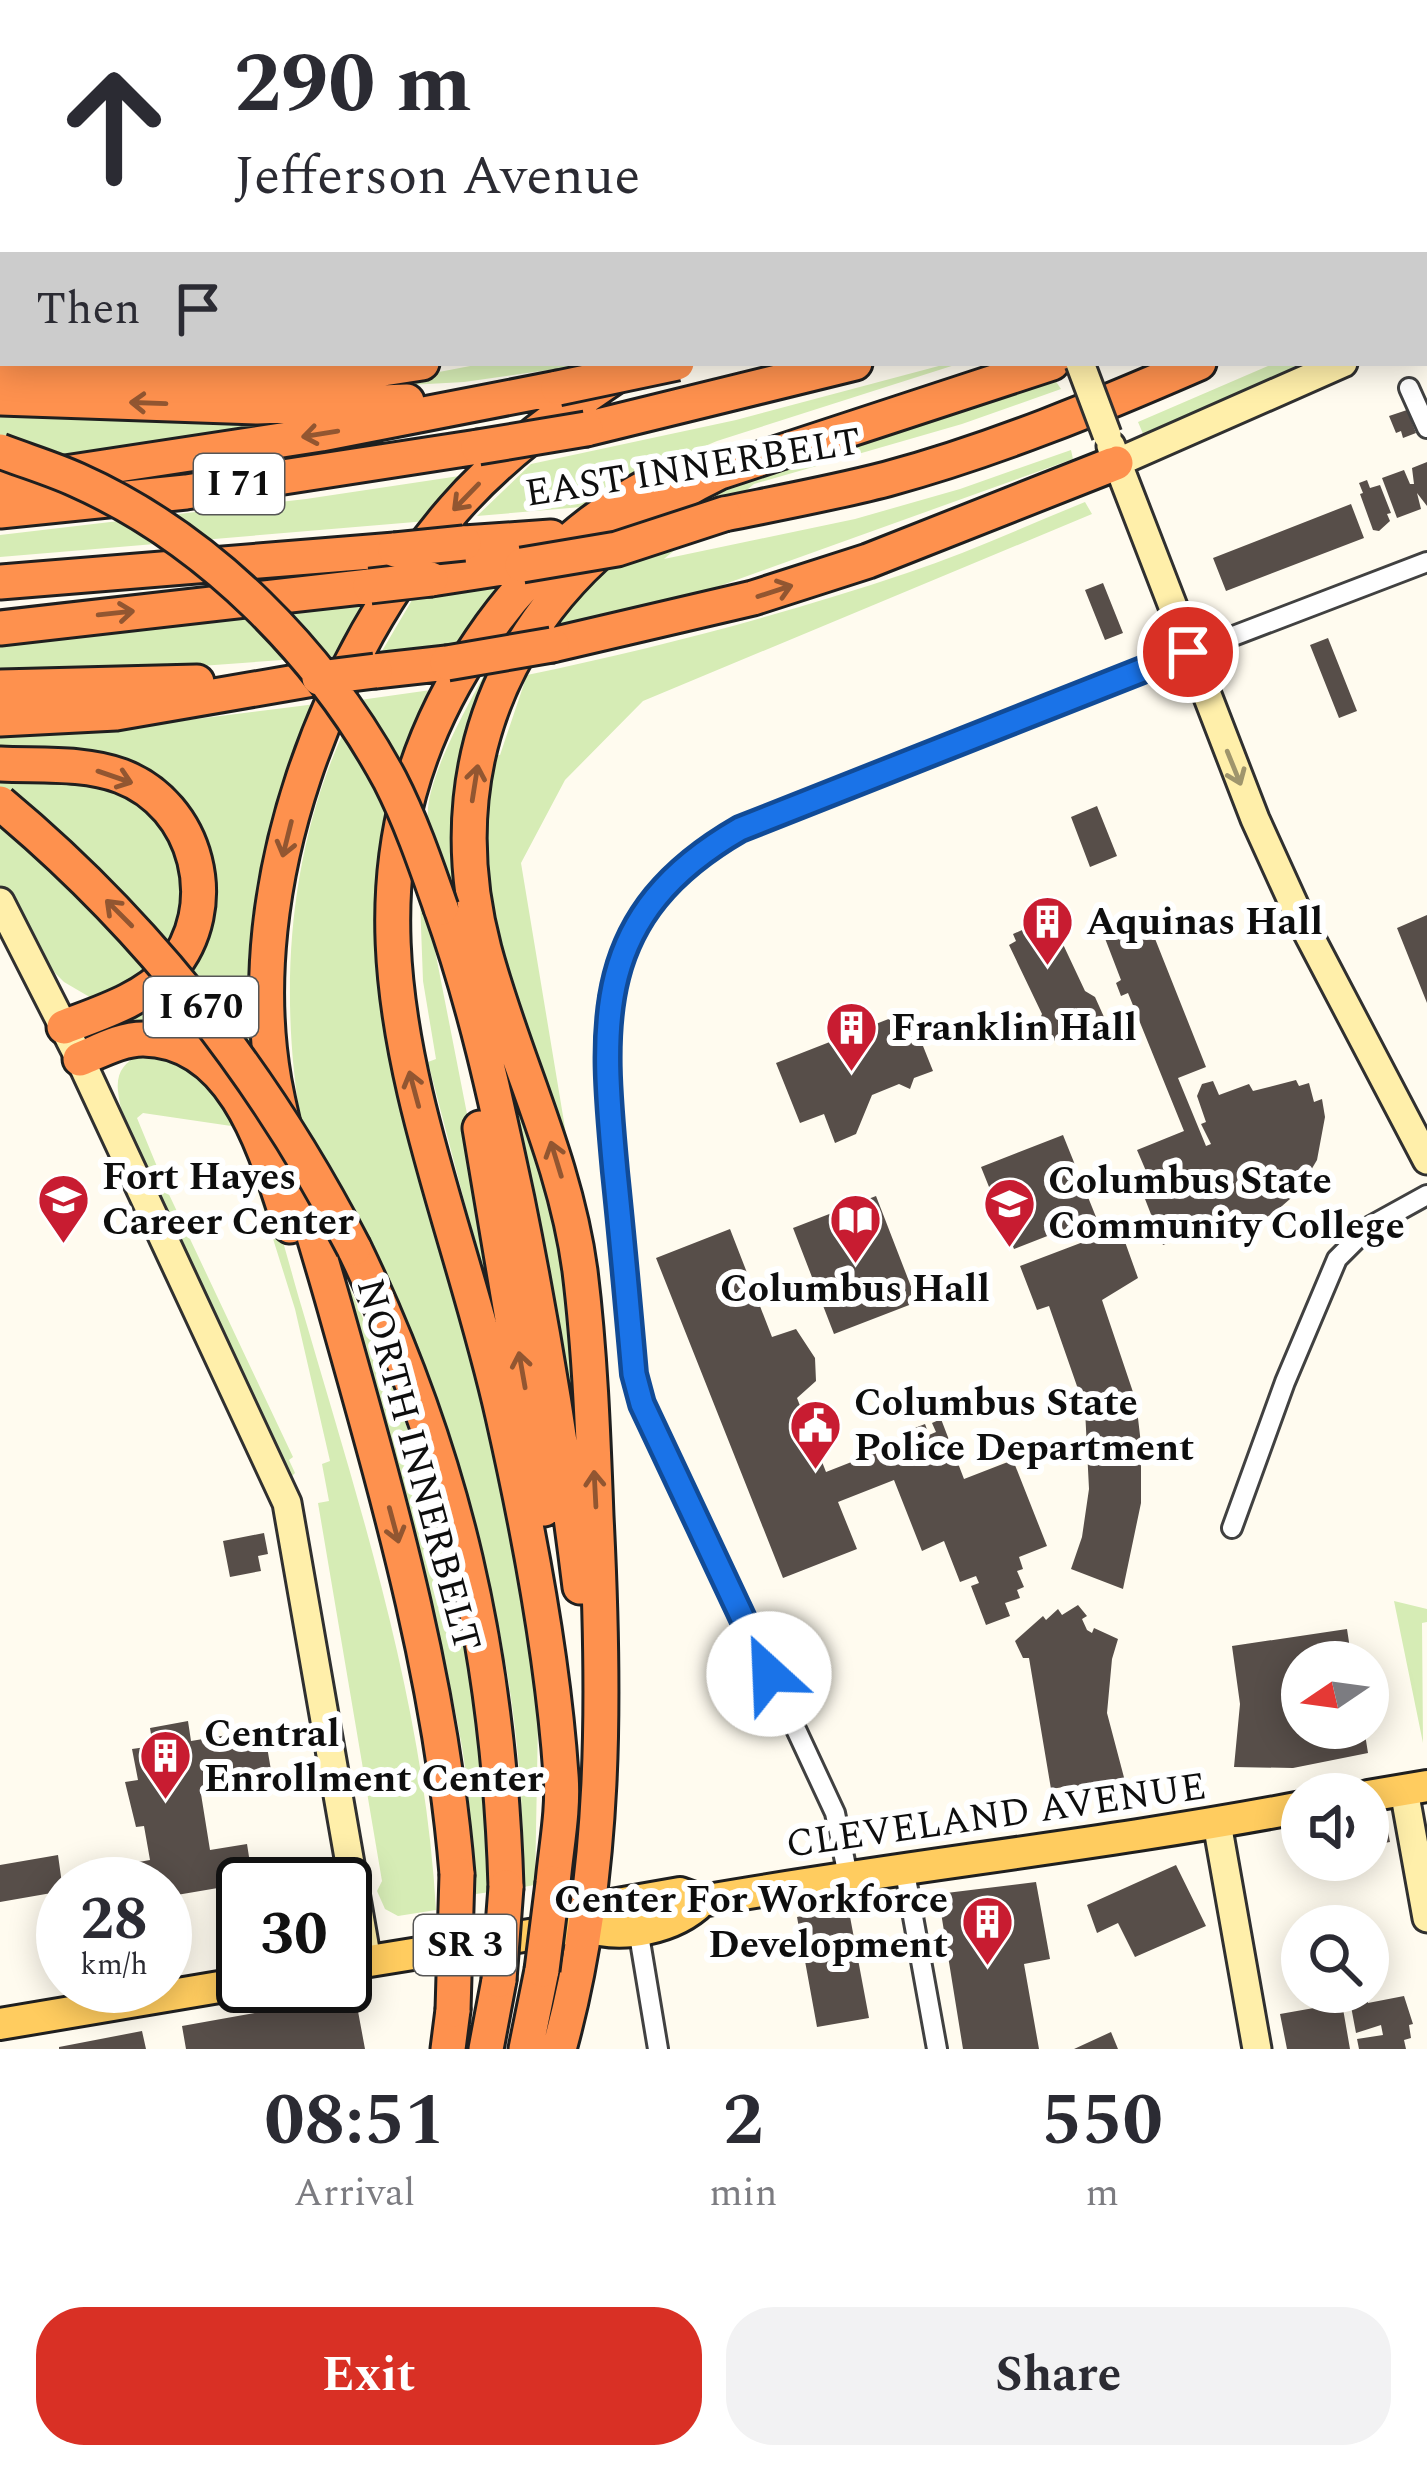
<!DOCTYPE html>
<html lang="en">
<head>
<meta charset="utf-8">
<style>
	:root { --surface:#fff; --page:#f2f2f3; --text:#2b2b33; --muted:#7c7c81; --accent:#d93025 }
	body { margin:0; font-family:Spectral,serif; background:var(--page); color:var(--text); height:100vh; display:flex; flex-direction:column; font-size:45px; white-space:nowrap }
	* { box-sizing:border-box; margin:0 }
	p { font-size:39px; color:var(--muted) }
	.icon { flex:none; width:66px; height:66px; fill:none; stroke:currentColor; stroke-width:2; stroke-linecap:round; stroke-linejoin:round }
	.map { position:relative; height:2049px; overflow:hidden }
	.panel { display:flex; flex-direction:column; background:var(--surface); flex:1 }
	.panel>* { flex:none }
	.banner { position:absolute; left:0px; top:0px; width:1428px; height:366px; box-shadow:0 6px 30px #0003; background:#fff; color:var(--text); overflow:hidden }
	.needle { width:78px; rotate:257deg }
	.controls { position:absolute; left:1281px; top:1641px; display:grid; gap:24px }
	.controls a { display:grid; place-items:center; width:108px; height:108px; border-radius:50%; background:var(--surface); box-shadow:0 6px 30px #0003; font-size:60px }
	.speed { position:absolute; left:36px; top:1857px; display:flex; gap:24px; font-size:60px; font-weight:700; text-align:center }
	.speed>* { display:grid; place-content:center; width:156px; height:156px; border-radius:50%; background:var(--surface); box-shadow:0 6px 30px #0003; line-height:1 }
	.speed small { font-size:30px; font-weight:400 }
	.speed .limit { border:6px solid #111; border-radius:18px; background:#fff; color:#111 }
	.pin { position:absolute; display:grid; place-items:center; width:102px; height:102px; color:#fff; margin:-51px; border:6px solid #fff; border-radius:50%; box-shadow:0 3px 12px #0007 }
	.me { position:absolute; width:132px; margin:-66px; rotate:335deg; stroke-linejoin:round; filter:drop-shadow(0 0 9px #0008) }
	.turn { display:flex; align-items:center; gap:42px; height:252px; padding:0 36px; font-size:54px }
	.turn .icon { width:156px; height:156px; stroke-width:2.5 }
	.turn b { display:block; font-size:84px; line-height:102px }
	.then { display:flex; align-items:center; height:114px; padding:0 36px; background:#0003; gap:24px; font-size:45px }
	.eta { display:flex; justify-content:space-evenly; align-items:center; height:204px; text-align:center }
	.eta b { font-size:72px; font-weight:700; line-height:84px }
	.action { display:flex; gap:24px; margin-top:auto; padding:24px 36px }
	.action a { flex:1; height:138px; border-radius:48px; background:var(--accent); color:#fff; font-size:48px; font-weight:700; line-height:138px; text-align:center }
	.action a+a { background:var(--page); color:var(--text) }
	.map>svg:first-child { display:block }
</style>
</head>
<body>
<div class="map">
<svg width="1427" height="2049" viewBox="0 0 1427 2049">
	<rect width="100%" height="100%" fill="#fffbef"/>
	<!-- green -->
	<path fill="#d6ecb5" d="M486,363H597L464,382L355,388Z
		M950,363H961L717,441L670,461L593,506L477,516L531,464L736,420Z
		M1275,363H1306L1144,436L1138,422Z
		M1055,380L1061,389L962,424L754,484L664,559L855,519L960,489L1071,450L1073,459L650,611L555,627C572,606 589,583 609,564C719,463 914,424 1055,380Z
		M0,406L323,420L0,469Z
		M466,475L427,521L0,557V535L306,499Z
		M1085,502L1092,514L643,701L565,780L521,863L569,1152L502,964L482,850L492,755H500L527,675C656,648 782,615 907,573C967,553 1026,526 1085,502Z
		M514,580L465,642L382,651L415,595Z
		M372,599L338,656L76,675L0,676V643Z
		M483,677L490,679L461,890L456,891C447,869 432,842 428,819C424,783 466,709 483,677Z
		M438,689L385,828L379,863L377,958L391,1059L483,1407L517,1560L538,1722L535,1885L523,1887C527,1654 461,1445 366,1235L334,1248C323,1207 308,1165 301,1122C277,982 290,826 360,700Z
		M316,704C280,794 247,885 248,983C248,1026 256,1069 261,1112L241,1089L119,1027L92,1032L191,961L174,799L0,752V737L116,729Z
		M0,777C46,780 95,777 136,800C192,831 198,917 156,962C139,981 116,991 93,999L64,982L47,965L23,916L0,885Z
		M420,900L432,935L469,1124L503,1350L428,1062L436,1059L423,981Z
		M481,980L559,1205L585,1496Z
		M140,1055C172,1058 206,1072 227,1099C259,1140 285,1252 301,1305C359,1504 424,1701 436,1910L398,1916L385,1909L377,1891L382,1881L318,1503L329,1501L322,1464L330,1461L295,1309L238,1127L143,1113L137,1118L165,1186L293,1457L289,1460L295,1473L291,1477C251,1394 212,1311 172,1227C154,1189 122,1133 118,1091C116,1073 124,1062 140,1055Z
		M337,1258L398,1400L451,1564L467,1628L486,1763L490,1892L476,1894C472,1845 470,1796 462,1747C433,1582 381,1420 337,1258Z
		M1394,1601L1427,1609V1622L1422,1623L1423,1743Z"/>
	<!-- building -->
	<path fill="#574e49" d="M1407,410L1416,433L1403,438L1401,431L1396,433L1389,416Z
		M1427,462V506L1417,493L1421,509L1397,518L1382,478L1404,470L1410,484H1414L1412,468Z
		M1367,480L1370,488L1380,485L1391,513L1387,514L1390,521L1379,531L1373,530L1360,494L1363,493L1359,483Z
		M1351,504L1364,538L1226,591L1213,558Z
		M1103,583L1123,633L1105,640L1085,590Z
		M1328,638L1357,711L1339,718L1310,645Z
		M1097,806L1117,856L1090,867L1071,817Z
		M1144,911L1206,1067L1178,1078L1206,1146L1211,1144L1201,1124L1206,1122L1197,1096L1202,1084L1213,1081L1219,1095L1249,1084L1253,1091L1296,1080L1299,1086L1309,1083L1314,1102L1322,1099L1325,1117L1317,1160L1298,1192L1274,1213L1252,1225L1249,1217L1232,1223L1229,1218L1163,1245L1136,1176L1146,1171L1137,1150L1184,1131L1128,993L1121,996L1116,983L1121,980L1101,928Z
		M1427,915V1003L1397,928Z
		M1053,923L1085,991L1095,997L1104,1017L1047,1044L1038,1023L1042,1014L1009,945L1016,941L1013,934L1031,926L1034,932Z
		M909,1011L933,1071L914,1078L910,1089L899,1084L872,1095L856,1134L835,1143L824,1114L800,1123L776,1063Z
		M1063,1135L1096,1217L1014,1249L981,1167Z
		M876,1196L917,1302L834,1334L793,1228Z
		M1120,1228L1138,1278L1102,1300L1136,1401L1141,1444V1503L1123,1589L1071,1569L1082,1537L1089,1489L1085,1409L1049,1306L1037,1310L1020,1266Z
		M730,1229L772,1337L796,1329L815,1358L816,1381L797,1398L826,1472L905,1441L902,1433L925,1424L929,1435L936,1432L932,1423L941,1419L964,1479L1013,1460L1047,1546L1019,1557L1023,1569L1017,1571L1024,1587L1017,1590L1020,1598L1005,1603L1010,1616L986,1625L971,1586L979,1583L976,1576L960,1582L944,1541L922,1551L894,1480L838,1502L857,1549L783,1578L656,1258Z
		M264,1533L268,1554L258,1556L261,1571L230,1577L223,1541Z
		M1078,1605L1087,1616L1082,1619L1087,1630L1092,1633L1094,1628L1118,1639L1112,1659L1107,1713L1126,1785L1103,1797L1098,1790L1072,1795L1070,1786L1051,1789L1029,1658H1023L1015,1641L1043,1616L1046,1620L1058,1609L1062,1615Z
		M1347,1629L1352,1662H1302V1728H1364L1368,1753L1293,1768L1234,1767L1240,1704L1232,1646Z
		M188,1721L191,1741L264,1729L273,1782L201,1794L210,1850L247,1844L253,1882L165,1897V1884H136L133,1863L150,1860L144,1826L136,1827L125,1782L138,1780L132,1749L153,1746L150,1728Z
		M1385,1816L1390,1842L1368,1846V1819Z
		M58,1855L63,1891L0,1902V1865Z
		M1176,1865L1206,1926L1135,1957L1118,1923L1097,1933L1087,1905Z
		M1036,1882L1050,1959L1024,1964L1039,2049H963L938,1894Z
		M848,1906L869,2018L817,2027L797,1917Z
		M355,1995L365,2049H186L182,2026Z
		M1404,1996L1413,2024L1409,2025L1411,2038L1404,2040L1406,2049H1359L1357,2039L1383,2035L1381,2025L1356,2033L1350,2001L1367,1997L1368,2003Z
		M1342,2003L1350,2049H1287L1280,2014Z
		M142,2031L146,2049H59V2047Z
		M1111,2032L1118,2049H1074Z"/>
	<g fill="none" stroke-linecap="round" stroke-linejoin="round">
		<!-- highway-tunnel -->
		<path stroke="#dbd7cd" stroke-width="33" stroke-dasharray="33 16" stroke-linecap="butt" d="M1425,105L1427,104
			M1425,175L1427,174
			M1425,225L1427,224"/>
		<defs>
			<path id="street" d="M217,0L219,3
				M370,0L372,3
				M894,3L901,0
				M0,51L3,57
				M0,225L3,224
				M1409,388L1427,428
				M1232,1528L1285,1382L1337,1259L1369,1227L1427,1195
				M904,1867L937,2049
				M848,1876L835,1813L637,1388L606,1069L609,999L633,934L663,889L683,870L740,829L922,755L1427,562
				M638,1929L658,2049"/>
			<path id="secondary" d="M942,0L943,3
				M1426,0L1427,3
				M1425,41L1427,40
				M1425,327L1427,326
				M1111,446L1255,819L1300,918L1427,1160
				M1116,463L1343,363
				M0,902L80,1059L287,1503L367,1961
				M1404,1790L1427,1918
				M1217,1823L1257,2049"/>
			<path id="primary" d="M1368,1796L1427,1786
				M585,1926L606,1906L680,1893L702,1901C901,1866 1103,1845 1302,1807
				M345,1965L585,1926C621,1939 674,1929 702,1901
				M0,2024L243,1983"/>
			<path id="highway" d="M1425,265H1427
				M0,371L274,378L338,376L422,363
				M0,398L257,407L407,401
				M586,429L855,363
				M0,483L321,434L558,388
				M0,511L186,492L478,447
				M724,514C778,503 833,493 887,479C994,450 1098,407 1199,363
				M464,543L551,537
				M431,579L522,565
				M0,582L395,550
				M0,628L370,586
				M552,645L753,598L868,561L1116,463
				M375,671L447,663
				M0,687L197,682
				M0,719L116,713L319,678
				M0,764C38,766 84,762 121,776C198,805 224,907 170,970C143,1000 100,1013 64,1027
				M441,908C475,1003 496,1100 517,1199C543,1327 564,1457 580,1587
				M80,1059C100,1051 121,1039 143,1039C237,1040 267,1156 290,1226
				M480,1128L544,1509
				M354,1248C455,1457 499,1655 506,1887
				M457,1874C441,1678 388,1497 335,1308C314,1233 288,1157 274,1081C240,887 327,655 454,509C499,457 556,416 614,377
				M553,1883C556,1848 564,1810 561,1775C553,1657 529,1531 503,1416C442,1144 301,904 481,640C530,568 598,506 678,471
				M448,2049L453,2010
				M486,2049L499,1980
				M526,2049L542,1970
				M559,2049C607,1877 605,1693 596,1516C593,1435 590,1352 580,1271C565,1158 513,1058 484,949C429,740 531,563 720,472L1052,363"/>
		</defs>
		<!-- street casing -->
		<use href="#street" stroke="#414141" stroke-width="24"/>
		<!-- secondary casing -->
		<use href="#secondary" stroke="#303030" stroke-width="33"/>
		<!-- primary casing -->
		<use href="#primary" stroke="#1f1f1f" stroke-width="36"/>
		<!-- highway casing -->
		<use href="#highway" stroke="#1f1f1f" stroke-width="39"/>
		<!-- street -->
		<use href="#street" stroke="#fff" stroke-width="18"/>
		<!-- secondary -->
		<use href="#secondary" stroke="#ffefaa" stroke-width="27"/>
		<!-- primary -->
		<use href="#primary" stroke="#ffcc5f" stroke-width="30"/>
		<!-- highway -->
		<use href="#highway" stroke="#fe914e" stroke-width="33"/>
		<defs>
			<path id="secondary-bridge" d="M1080,363L1107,435"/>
			<path id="highway-bridge" d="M558,388L677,363
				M478,447L586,429
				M0,451C26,461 53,469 77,480C209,539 322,654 390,780C411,821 426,865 441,908
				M395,550L464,543
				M522,565L617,549L724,514
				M370,586L431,579
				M447,663L552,645
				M319,678L375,671
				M0,803C149,927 265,1076 354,1248
				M542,1970L553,1883
				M499,1980L506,1887
				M453,2010L457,1874"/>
		</defs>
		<!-- secondary-bridge casing -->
		<use href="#secondary-bridge" stroke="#303030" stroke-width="33" stroke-linecap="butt"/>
		<!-- highway-bridge casing -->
		<use href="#highway-bridge" stroke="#1f1f1f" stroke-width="39" stroke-linecap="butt"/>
		<!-- secondary-bridge -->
		<use href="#secondary-bridge" stroke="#ffefaa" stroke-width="27"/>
		<!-- highway-bridge -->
		<use href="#highway-bridge" stroke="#fe914e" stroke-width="33"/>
	</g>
	<!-- one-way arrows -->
	<defs><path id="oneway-shaft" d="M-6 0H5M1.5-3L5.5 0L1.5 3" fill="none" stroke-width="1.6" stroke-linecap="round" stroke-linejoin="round" transform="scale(3)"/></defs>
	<g stroke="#925631">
		<use href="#oneway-shaft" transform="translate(148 403) rotate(-178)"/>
		<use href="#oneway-shaft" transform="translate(320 434) rotate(171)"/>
		<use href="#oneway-shaft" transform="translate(466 497) rotate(134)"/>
		<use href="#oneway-shaft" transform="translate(775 591) rotate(-18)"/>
		<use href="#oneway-shaft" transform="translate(116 613) rotate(-6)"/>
		<use href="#oneway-shaft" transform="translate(115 777) rotate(19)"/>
		<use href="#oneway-shaft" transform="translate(475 783) rotate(-81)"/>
		<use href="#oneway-shaft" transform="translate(287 839) rotate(104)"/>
		<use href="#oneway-shaft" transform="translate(119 913) rotate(-135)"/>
		<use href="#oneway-shaft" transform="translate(414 1089) rotate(-105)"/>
		<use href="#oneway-shaft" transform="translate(556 1159) rotate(-107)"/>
		<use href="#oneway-shaft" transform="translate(522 1370) rotate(-100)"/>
		<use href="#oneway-shaft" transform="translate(595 1489) rotate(-93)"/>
		<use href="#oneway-shaft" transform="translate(394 1525) rotate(75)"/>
	</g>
	<use stroke="#9f956c" href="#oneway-shaft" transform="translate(1234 768) rotate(68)"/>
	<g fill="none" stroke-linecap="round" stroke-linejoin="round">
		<defs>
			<path id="route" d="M769,1674L642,1404L634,1374C628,1306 622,1239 615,1172C601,1021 591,915 740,829L1188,652"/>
		</defs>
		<!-- route casing -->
		<use href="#route" stroke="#114b97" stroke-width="30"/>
		<!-- route -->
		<use href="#route" stroke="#1a73e8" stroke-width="21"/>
	</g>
	<!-- icons -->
	<defs>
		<symbol id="building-pin" viewBox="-11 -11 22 30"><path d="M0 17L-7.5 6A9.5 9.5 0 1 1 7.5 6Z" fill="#c81c31" stroke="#fff"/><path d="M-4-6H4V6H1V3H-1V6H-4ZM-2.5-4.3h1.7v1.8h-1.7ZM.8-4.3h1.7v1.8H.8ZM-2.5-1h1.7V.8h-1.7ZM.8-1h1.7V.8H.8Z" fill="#fff"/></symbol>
		<symbol id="school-pin" viewBox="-11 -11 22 30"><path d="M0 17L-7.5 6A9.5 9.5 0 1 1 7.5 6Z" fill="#c81c31" stroke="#fff"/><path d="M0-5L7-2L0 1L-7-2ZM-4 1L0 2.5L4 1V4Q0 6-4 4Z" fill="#fff"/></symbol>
		<symbol id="university-pin" viewBox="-11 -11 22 30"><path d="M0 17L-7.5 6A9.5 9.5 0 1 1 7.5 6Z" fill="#c81c31" stroke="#fff"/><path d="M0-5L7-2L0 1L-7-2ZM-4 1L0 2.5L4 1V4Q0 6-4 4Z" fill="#fff"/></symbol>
		<symbol id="library-pin" viewBox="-11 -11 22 30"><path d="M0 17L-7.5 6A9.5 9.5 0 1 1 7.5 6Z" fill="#c81c31" stroke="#fff"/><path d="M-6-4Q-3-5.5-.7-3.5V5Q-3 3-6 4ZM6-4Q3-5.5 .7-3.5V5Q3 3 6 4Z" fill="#fff"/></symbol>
		<symbol id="civic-pin" viewBox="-11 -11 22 30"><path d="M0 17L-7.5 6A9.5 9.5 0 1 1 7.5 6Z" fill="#c81c31" stroke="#fff"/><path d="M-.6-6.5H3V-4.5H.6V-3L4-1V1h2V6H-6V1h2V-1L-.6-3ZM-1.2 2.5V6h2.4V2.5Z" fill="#fff"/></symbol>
	</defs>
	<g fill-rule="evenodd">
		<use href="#building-pin" x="1018" y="892" width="59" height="81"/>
		<use href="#building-pin" x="822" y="998" width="59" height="81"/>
		<use href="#school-pin" x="34" y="1170" width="59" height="81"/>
		<use href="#university-pin" x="980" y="1174" width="59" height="81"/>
		<use href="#library-pin" x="826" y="1190" width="59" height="81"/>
		<use href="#civic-pin" x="786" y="1396" width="59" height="81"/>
		<use href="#building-pin" x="136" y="1726" width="59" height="81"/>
		<use href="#building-pin" x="958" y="1892" width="59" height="81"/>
	</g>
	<g text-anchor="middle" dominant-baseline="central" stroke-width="12" stroke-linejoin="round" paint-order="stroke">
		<!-- shield labels -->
		<g fill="#fff" stroke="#565656" stroke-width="3">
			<rect x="194" y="454" width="90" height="60" rx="9"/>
			<rect x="144" y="977" width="114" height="60" rx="9"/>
			<rect x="414" y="1915" width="102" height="60" rx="9"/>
		</g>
		<g font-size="36" font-weight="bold" fill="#0e0e0e">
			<text x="239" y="484">I 71</text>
			<text x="201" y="1007">I 670</text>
			<text x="465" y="1945">SR 3</text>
		</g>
		<!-- street labels -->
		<g font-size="39" fill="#0e0e0e" stroke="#fff">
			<text transform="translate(693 468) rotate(-9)">EAST INNERBELT</text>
			<text transform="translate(418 1465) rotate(75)">NORTH INNERBELT</text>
			<text transform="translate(996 1816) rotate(-8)">CLEVELAND AVENUE</text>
		</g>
		<!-- poi labels -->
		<g font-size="39" font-weight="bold" fill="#0e0e0e" stroke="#fff" text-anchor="start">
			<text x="1086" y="922">Aquinas Hall</text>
			<text x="891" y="1028">Franklin Hall</text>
			<text x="102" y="1177">Fort Hayes<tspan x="102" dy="45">Career Center</tspan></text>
			<text x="1048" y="1181">Columbus State<tspan x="1048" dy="45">Community College</tspan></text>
			<text x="855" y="1289" text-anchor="middle">Columbus Hall</text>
			<text x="854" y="1403">Columbus State<tspan x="854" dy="45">Police Department</tspan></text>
			<text x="204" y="1734">Central<tspan x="204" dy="45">Enrollment Center</tspan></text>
			<text x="948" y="1900" text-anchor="end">Center For Workforce<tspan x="948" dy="45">Development</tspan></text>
		</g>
	</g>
</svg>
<div class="controls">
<a><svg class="needle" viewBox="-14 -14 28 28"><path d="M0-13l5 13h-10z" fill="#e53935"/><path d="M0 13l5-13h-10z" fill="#7c7c81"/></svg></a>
<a><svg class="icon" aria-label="sound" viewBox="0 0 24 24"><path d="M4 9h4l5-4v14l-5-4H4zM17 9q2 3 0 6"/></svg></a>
<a><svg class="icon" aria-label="search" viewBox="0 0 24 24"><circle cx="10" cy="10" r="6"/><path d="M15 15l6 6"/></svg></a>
</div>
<div class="speed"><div>28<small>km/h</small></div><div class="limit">30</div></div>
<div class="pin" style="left:1188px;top:652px;background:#d93025"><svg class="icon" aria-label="arrive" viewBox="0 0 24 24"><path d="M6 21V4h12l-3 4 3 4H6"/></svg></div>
<svg class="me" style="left:769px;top:1674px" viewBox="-20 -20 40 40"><circle r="19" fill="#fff"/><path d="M0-13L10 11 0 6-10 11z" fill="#1a73e8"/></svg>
<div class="banner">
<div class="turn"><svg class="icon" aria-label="ahead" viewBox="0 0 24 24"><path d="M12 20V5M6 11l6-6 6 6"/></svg><div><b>290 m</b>Jefferson Avenue</div></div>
<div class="then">Then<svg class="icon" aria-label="arrive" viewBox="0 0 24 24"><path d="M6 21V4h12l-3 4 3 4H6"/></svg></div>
</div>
</div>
<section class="panel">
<div class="eta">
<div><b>08:51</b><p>Arrival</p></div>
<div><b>2</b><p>min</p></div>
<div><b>550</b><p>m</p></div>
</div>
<div class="action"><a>Exit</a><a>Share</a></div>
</section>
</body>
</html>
